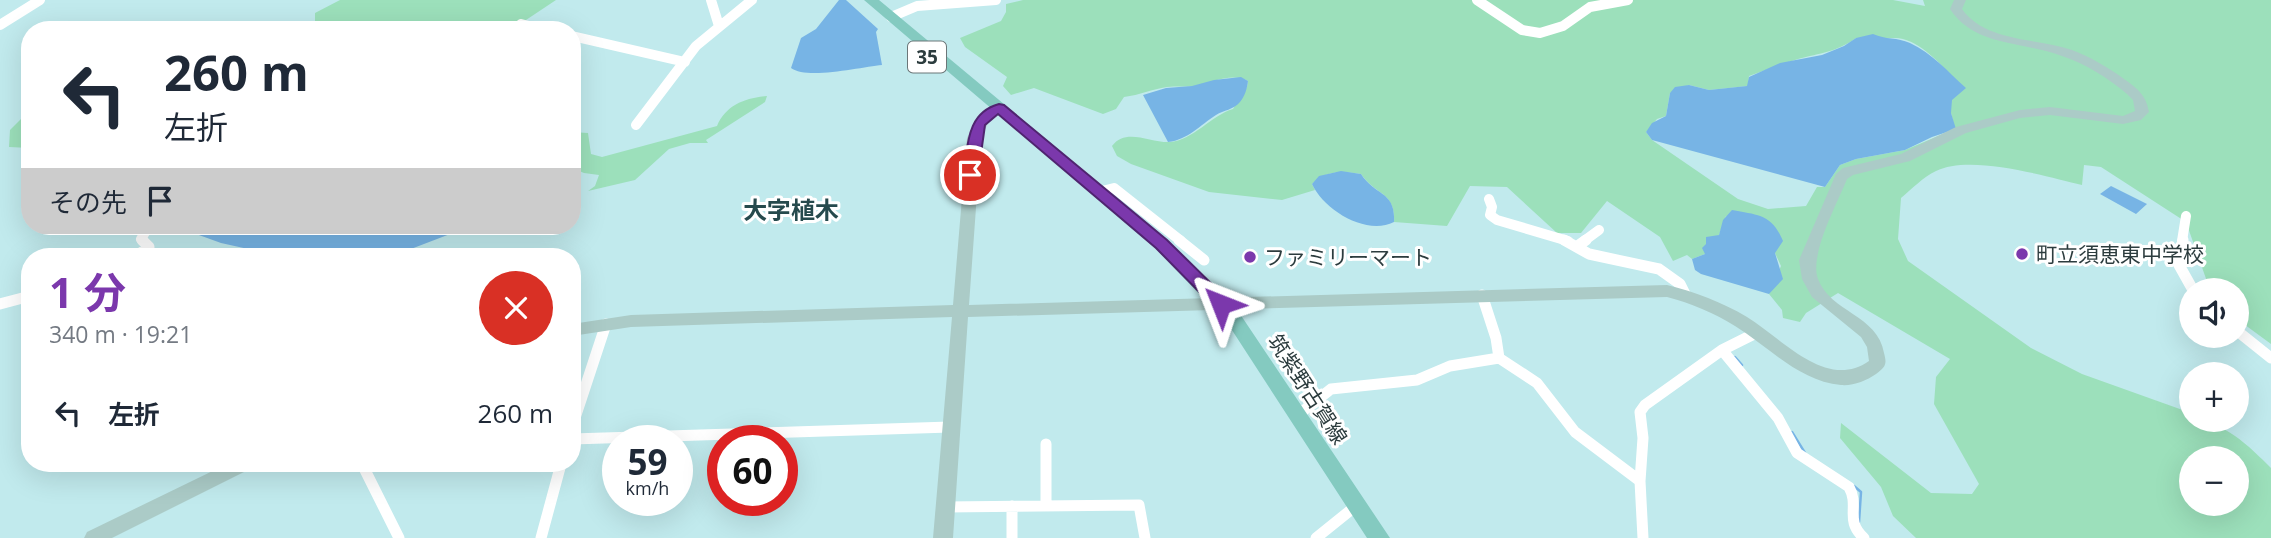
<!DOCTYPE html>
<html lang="ja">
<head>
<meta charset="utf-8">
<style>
	:root { --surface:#fff; --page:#f6f6f7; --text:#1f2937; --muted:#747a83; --accent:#7b38ac }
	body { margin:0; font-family:"Open Sans","Noto Sans JP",sans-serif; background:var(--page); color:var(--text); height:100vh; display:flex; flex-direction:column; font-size:26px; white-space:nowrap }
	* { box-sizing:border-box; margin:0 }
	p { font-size:23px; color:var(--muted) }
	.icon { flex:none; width:38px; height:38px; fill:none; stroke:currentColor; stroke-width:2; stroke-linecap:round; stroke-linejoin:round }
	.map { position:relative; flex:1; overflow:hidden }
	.side { position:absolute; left:21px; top:248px; width:560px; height:224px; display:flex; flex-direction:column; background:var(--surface); border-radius:28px; box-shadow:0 7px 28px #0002 }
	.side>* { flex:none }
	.top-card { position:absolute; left:21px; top:21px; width:560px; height:214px; border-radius:28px; box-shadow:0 7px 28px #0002; background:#fff; color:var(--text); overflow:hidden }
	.fabs { position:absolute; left:2179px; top:278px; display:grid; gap:14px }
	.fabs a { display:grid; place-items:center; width:70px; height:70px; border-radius:50%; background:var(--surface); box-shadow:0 7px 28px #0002; font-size:35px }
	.speed { position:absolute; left:602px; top:425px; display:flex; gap:14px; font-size:35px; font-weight:700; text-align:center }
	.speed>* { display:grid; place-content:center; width:91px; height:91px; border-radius:50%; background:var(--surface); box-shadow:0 7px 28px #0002; line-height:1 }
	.speed small { font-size:18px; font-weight:400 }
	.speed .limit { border:10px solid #d22; background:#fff; color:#111 }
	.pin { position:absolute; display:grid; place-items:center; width:60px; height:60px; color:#fff; margin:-30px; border:4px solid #fff; border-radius:50%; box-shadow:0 2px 7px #0007 }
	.me { position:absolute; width:77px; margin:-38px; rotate:315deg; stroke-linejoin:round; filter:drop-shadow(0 0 5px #0008) }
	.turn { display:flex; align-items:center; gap:24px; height:147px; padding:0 28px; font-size:32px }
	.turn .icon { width:91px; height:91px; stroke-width:2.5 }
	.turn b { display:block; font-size:49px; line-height:60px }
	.then { display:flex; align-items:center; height:66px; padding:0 28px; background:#0003; gap:14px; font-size:26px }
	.round { display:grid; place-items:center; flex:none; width:74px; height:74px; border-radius:37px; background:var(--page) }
	.overview { display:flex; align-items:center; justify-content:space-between; height:119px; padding:0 28px }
	h1 { font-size:42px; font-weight:700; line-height:52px; color:var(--accent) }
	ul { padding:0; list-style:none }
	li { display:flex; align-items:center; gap:21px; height:91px; padding:0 28px }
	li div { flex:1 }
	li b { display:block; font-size:26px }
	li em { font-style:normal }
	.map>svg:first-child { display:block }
</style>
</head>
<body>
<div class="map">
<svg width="2271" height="538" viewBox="0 0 2271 538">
	<rect width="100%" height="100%" fill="#c1eaed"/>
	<!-- green -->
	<path fill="#9ce0bb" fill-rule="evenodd" d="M340,0H556L511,30H315V13Z
		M1023,0H1893L1925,6L1923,0H2271V344L2237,319L2236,290H2210L2186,222L2101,167L2084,165L2082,185C2045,176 1970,154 1936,171C1923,177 1912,189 1901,198L1898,239L1908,261L2031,348L2082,374L2191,413V420C2223,420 2249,446 2271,468V538H1916L1893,516L1881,487L1840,438L1841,423L1931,493L1972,494L1979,484L1934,404L1936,377L1950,359L1838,293L1806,313L1800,322L1783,318L1782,310L1769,294L1781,266L1775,253L1726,216L1719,235L1706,244L1705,254L1692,259L1687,255L1673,261L1660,237L1607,201L1581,233H1557L1507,187L1470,186L1447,226L1394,222C1396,192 1375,195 1361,174C1343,171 1326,170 1312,184L1315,190L1282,200L1209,192L1131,164L1117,156L1112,146C1126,127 1150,143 1170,142C1192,141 1212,115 1233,109L1247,87L1248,81C1232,72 1211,83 1195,86C1186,87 1176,86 1167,87C1152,89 1140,95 1124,97L1116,109L1103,114L1034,88L1011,95L1003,86L1007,77L965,47L960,38L1001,21L1006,12V4ZM1856,38C1869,39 1882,38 1895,38C1916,38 1938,61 1951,75V113L1955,129L1905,150L1856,159L1840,165L1825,187H1817L1806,206L1768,209L1738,199L1652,140L1646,132L1657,119L1666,116L1670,93L1689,85L1709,90L1748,86L1749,76C1765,70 1782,64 1798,59C1820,53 1837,52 1856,38ZM2191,458H2236V504H2191Z
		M767,96L765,102L706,140L708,143H690L669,149L635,180L588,191L595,186L599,175L584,173L572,168V132L588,133L591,154L602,157L717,126C726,105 745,98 767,96Z
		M30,110V148L9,147L10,130Z"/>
	<!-- water -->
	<path fill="#77b4e5" d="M839,0H846L878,29L876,32L882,65C861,67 807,80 791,68L801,38L816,29Z
		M1873,34C1886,40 1897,37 1910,43C1932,53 1948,72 1966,88L1952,100L1951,113L1956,129L1932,137L1905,150L1856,159L1840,165L1825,187L1652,140L1646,132L1652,123L1666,116L1670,93L1675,87L1689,85L1709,90L1747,86L1749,77L1780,63L1822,55L1844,46L1856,38Z
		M1241,77L1248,81C1247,89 1245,96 1240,102C1233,110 1224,110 1216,115C1200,125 1188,140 1168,142L1143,95L1166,88L1192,86L1214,80Z
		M1341,171L1361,174C1375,196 1396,191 1394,222C1366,236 1324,210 1312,184L1319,176Z
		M2111,186L2147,204L2136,214L2100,194Z
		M1732,210C1758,215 1772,214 1783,241L1775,253L1783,279L1769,294L1701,274L1695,270L1692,259L1705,254L1702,248L1706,244V237L1719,235L1723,220Z
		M174,226H471L390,257H285L221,243Z"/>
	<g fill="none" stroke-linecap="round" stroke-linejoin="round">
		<!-- stream -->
		<path stroke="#77b4e5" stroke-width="2.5" d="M1735,357L1742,365
			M1792,432L1805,453
			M1854,486L1861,492L1859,522"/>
		<!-- street-far1 -->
		<path stroke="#fff" stroke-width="10" d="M711,0L719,26
			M1477,0L1522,30L1540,33L1563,26L1590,7L1628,0
			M891,17L917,6L996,0
			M521,24L545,30
			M0,25L40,0
			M572,36L685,62
			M636,125L696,46L752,0
			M1098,192L1114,188L1181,241
			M1489,199L1492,207L1490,215L1497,220L1568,241
			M143,241L141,239L149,226
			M1584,241L1599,230
			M2182,241L2186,216"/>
		<!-- street -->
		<path stroke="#fff" stroke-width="11" d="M1179,240L1204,260
			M1564,240L1589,254L1659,269L1680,284L1686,296
			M2183,240L2179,265L2193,290
			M1579,245L1586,240
			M135,257L149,247L142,240
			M0,304L30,296
			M2236,330L2271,358
			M1722,350L1778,418L1797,453L1849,487C1860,507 1844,520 1864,538
			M1499,358L1537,383L1575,432L1640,481
			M1298,415L1331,389L1417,380L1450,366L1499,358L1496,338L1482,295
			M572,427L606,324
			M572,439L950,427
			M1046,444V506
			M362,464L399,538
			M1012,506V538
			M944,507L1139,505L1145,538
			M541,538L561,464
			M1316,538L1357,505
			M1643,538L1640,481L1643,438L1640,412L1645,405L1722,350L1756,333"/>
		<!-- secondary -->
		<path fill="#abcbc7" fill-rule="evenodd" d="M1954,0H1966L1962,9C1985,42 2037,38 2072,50C2090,57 2108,67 2124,79C2138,89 2146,95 2149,112L2141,120L2123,124L2050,115L2020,118L1966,133L1910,161L1853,175L1847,179C1837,204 1809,255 1818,279C1830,312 1878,315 1884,353C1887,364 1886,367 1876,374C1866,381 1853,386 1841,385C1799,381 1769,347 1735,326C1714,313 1691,303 1667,297L968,317L953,538H933L952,317L631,327L572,336V324L631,315L953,305L967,138L978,116L999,104L1006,108L988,123L981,138L969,305L1667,285C1695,292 1722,302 1747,317C1783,339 1826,391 1869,361L1867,347L1861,337L1812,297L1802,279L1799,260L1836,174L1843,168L1901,154L1956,127L2020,110L2050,107L2123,116L2135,111L2133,100L2127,94C2108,78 2086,64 2062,56C2023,41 1975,47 1950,9Z
			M227,464H253L250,469L112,538H84L87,532Z"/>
		<!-- primary -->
		<path fill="#84cac0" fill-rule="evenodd" d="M864,0H879L1167,240L1240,314L1390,538H1367L1228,324L1155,248Z"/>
	</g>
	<!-- route -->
	<path fill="#7b38ac" stroke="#502470" stroke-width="2" d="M999,104L1004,105L1167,240L1227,299L1229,304L1227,308H1215L1156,248L998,114L985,125L978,175L970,180L965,179L963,175C968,146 966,113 999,104Z"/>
	<!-- markers -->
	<g fill="#7b38ac" stroke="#fff" stroke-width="2.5">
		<circle cx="2022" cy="254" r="7"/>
		<circle cx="1250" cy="257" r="7"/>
	</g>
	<g text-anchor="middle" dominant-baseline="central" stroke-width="6" stroke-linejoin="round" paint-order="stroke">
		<!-- shield labels -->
		<rect fill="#fff" stroke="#6b7678" stroke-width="2" x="908" y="41.5" width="38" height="31" rx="5"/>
		<g font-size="19" font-weight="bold" fill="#2c3c3e">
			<text x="927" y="57">35</text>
		</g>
		<!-- poi labels -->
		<g font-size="21" fill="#2c3c3e" stroke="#fff" text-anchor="start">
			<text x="2036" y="254">町立須恵東中学校</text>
			<text x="1264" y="257">ファミリーマート</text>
		</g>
		<!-- street labels -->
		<g font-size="21" fill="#2c3c3e" stroke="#fff">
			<text transform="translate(1308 389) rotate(57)">筑紫野古賀線</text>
		</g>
		<!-- quarter labels -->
		<g font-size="24" font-weight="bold" fill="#264a4d" stroke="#fff">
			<text x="791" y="209">大字植木</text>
		</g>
	</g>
</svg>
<div class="fabs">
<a><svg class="icon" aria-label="sound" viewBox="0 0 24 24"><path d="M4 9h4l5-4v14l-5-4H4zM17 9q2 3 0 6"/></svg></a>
<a>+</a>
<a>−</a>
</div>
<div class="speed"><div>59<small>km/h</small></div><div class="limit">60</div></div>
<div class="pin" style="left:970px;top:175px;background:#d93025"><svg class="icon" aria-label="arrive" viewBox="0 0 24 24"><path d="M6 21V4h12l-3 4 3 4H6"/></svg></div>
<svg class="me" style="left:1221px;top:304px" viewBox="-20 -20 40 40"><path d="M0-17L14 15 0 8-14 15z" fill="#7b38ac" stroke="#fff" stroke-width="4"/></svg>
<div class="top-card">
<div class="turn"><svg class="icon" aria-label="left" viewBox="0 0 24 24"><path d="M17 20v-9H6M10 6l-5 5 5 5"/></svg><div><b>260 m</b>左折</div></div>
<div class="then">その先<svg class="icon" aria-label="arrive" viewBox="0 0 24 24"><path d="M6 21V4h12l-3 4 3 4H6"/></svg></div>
</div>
<section class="side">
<div class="overview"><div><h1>1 分</h1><p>340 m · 19:21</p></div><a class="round" style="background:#d93025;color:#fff"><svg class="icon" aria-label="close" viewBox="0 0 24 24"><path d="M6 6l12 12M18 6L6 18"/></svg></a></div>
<ul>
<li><svg class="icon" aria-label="left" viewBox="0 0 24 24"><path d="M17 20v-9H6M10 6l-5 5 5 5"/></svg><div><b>左折</b></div><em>260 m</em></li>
</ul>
</section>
</div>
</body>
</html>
